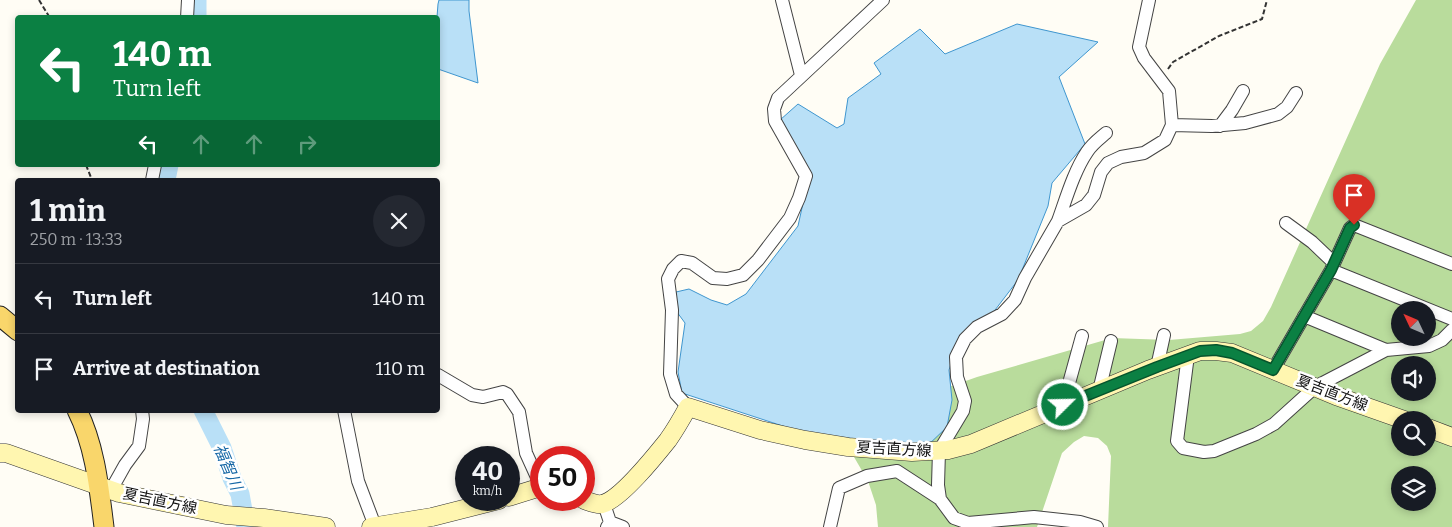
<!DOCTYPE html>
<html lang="en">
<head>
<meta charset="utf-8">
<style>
	:root { --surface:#171b24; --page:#242831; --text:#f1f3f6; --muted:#9ea1a6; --line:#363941 }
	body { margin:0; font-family:Bitter,"Noto Sans JP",serif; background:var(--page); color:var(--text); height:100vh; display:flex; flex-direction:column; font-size:19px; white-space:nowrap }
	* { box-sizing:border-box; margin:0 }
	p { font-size:16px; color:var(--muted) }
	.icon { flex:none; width:28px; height:28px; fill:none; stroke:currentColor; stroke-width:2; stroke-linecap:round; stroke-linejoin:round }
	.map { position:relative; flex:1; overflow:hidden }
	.side { position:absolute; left:15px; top:178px; width:425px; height:235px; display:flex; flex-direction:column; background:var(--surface); border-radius:5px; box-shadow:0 2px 8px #0003 }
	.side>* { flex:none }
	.top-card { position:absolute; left:15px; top:15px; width:425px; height:152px; border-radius:5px; box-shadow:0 2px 8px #0003; background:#0b8043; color:#fff; overflow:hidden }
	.needle { width:32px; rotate:314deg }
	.fabs { position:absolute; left:1391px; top:301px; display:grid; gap:10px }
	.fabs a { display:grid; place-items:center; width:45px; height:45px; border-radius:50%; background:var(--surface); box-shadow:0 2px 8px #0003; font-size:25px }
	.speed { position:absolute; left:455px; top:446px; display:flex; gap:10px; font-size:25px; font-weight:700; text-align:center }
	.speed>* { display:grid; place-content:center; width:65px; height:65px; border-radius:50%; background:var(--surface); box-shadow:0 2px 8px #0003; line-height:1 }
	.speed small { font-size:12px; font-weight:400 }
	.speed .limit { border:8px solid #d22; background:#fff; color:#111 }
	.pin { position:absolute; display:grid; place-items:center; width:42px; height:42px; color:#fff; margin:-51px -21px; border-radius:50% 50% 50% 0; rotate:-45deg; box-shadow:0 0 5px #0007 }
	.pin .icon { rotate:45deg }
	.me { position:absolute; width:55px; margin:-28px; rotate:67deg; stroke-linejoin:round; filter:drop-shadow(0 0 4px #0008) }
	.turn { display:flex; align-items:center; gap:18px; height:105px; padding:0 15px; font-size:22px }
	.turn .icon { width:65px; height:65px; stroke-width:2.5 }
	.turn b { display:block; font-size:35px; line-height:42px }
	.lanes { display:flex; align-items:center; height:48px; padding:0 15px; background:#0003; justify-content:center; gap:25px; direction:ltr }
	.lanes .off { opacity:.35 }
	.round { display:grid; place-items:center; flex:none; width:52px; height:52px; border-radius:26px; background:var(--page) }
	.head { display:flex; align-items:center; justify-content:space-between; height:85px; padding:0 15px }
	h1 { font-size:30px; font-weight:700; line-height:38px }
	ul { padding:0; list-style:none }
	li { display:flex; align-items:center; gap:15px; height:70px; padding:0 15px; border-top:1px solid var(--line) }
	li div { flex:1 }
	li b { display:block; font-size:19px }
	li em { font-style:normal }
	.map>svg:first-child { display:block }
</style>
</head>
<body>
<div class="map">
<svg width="1452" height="527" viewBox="0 0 1452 527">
	<rect width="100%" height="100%" fill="#fffdf5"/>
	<!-- forest -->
	<path fill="#b9dc9c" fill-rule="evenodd" d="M1416,0H1452V527H1108L1111,456L1107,446L1098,438L1084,436L1074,442L1062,453L1037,527H878L876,505L868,481L847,445L849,435L898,405L977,377L1112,338L1169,340L1240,334L1251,331L1263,321L1271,307L1380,64ZM1400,310H1428V338H1400ZM1400,365H1428V392H1400ZM1400,420H1428V448H1400ZM1400,475H1428V502H1400Z"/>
	<!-- water -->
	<path fill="#b9e0f7" stroke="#3f96cf" d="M439,0H469V11L478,83L438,69L437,17L438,4Z
		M1017,24L1098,42L1059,77L1085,144L1052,183L1048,206L1018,280L992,314L959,338L949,370L952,400L947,427L925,448L801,432L682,393L678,372L685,323L674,308L676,292L689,289L711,300L727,305L746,294L798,226L809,176L780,120L798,104L837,128L844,124L848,98L881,74L874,63L920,29L945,54Z"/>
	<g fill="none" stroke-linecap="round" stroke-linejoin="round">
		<!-- river -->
		<path stroke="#b9e0f7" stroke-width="19" d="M197,18V0
			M166,180L169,165
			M203,410L222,448L232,478L240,494L246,527"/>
		<defs>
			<path id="minor" d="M782,0L801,75
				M187,18L188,0
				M1172,125L1212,126L1245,123L1278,114L1287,107L1296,93
				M1220,126L1232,110L1243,91
				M152,180L155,165
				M1058,221C1066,199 1074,171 1087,152C1092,144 1099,139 1106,133
				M1286,223L1312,242L1334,263
				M1331,270L1452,319
				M1304,316L1386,350L1429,346L1442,340L1452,330
				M1188,355L1177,441L1183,448L1204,452L1214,451L1256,434L1274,424L1315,387L1386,350
				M1157,367L1164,335
				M1273,370L1331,270L1350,228L1354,225L1452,264
				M438,375L472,395L483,397L503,392L507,394L519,412L526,453L541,486
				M1099,391L1111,341
				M1063,405L1082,336
				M688,407L676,394L670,374L672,310L668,279L673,269L681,261L692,263L713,278L727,279L743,275L758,260L790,218L799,198L806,176L775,121L774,109L778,98L883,0
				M344,410L358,481L375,526
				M111,490L125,465L139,446L143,419L142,410
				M604,504L610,522L607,527
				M610,522L623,527
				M830,527L839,488L867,476L897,471L940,499
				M1097,527L1080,522L1034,517L968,523L954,518L940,499L938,485L939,451L963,411L965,401L957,377L956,357L965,339L977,327L1002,314L1015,300L1025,278L1058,221L1086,205L1094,195L1101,172L1108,163L1121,157L1144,153L1165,140L1172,125L1169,91L1144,58L1139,47L1149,0"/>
			<path id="secondary" d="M1428,428L1452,437
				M0,453H6L119,493L226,515L264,518L326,527
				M509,497L541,487
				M584,500C590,502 596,505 602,504C620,500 656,455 668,440C675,430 682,418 688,407L760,430L805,440L848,447L912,452L948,450L971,444L1148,370L1200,351H1216L1232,353L1336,396L1404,420
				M371,527L432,517L499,500"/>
			<path id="primary" d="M0,316L18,331
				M77,410C95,446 99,487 104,527"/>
		</defs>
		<!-- minor casing -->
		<use href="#minor" stroke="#444" stroke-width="14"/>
		<!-- secondary casing -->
		<use href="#secondary" stroke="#333" stroke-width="19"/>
		<!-- primary casing -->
		<use href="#primary" stroke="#222" stroke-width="21"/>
		<!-- path -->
		<path stroke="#333" stroke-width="2" stroke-dasharray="5 2.5" stroke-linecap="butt" d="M39,0L50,18
			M1168,69L1173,62L1219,36L1262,19L1267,0
			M86,165L92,180"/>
		<!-- minor -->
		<use href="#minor" stroke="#fff" stroke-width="12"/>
		<!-- secondary -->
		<use href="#secondary" stroke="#fff6b0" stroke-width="18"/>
		<!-- primary -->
		<use href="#primary" stroke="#f9d66b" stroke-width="19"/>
	</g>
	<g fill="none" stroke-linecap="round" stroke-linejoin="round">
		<defs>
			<path id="route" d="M1063,405L1157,367L1200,351L1216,350L1232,353L1273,370L1331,270L1350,228L1354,225"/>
		</defs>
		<!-- route casing -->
		<use href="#route" stroke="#07532c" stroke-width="12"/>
		<!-- route -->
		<use href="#route" stroke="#0b8043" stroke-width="9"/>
	</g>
	<g text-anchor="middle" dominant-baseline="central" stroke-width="5" stroke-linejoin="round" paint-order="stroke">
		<!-- street labels -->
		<g font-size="15" fill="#111" stroke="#fff">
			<text transform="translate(1332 393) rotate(21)">夏吉直方線</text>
			<text transform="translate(894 449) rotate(3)">夏吉直方線</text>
			<text transform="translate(160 501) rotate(12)">夏吉直方線</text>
		</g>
		<!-- water labels -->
		<g font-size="16" font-style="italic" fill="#1768a6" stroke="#fff">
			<text transform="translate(228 467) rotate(67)">福智川</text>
		</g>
	</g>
</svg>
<div class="fabs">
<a><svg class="needle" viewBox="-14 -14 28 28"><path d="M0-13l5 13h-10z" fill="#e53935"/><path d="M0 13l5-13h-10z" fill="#9ea1a6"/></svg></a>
<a><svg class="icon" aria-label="sound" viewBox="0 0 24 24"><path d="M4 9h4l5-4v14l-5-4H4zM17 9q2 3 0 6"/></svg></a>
<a><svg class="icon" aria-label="search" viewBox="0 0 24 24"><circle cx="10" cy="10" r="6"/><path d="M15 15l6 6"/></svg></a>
<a><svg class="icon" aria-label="layers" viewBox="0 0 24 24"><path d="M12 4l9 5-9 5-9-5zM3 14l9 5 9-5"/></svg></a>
</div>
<div class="speed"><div>40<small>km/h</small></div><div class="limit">50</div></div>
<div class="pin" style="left:1354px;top:225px;background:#d93025"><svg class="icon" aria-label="arrive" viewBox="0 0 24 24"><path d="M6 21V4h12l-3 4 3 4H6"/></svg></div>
<svg class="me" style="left:1063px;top:405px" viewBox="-20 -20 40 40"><circle r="17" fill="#0b8043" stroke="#fff" stroke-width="3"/><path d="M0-11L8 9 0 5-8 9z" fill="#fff"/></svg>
<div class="top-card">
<div class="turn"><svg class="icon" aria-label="left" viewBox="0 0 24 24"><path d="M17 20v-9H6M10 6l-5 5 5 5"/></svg><div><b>140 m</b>Turn left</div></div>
<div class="lanes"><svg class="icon" aria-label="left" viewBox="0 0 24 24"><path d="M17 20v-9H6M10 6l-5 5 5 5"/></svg><svg class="icon off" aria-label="ahead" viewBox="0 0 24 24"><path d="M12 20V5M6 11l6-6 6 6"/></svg><svg class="icon off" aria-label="ahead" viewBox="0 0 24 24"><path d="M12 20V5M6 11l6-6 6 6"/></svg><svg class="icon off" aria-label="right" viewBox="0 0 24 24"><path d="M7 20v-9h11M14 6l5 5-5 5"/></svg></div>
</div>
<section class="side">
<div class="head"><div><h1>1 min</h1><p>250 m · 13:33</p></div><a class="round"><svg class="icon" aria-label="close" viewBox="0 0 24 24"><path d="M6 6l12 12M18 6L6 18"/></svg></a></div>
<ul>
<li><svg class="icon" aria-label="left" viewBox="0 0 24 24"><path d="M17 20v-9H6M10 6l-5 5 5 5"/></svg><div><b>Turn left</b></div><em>140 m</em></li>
<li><svg class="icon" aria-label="arrive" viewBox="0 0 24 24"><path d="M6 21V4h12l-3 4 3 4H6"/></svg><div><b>Arrive at destination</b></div><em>110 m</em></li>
</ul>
</section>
</div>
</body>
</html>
